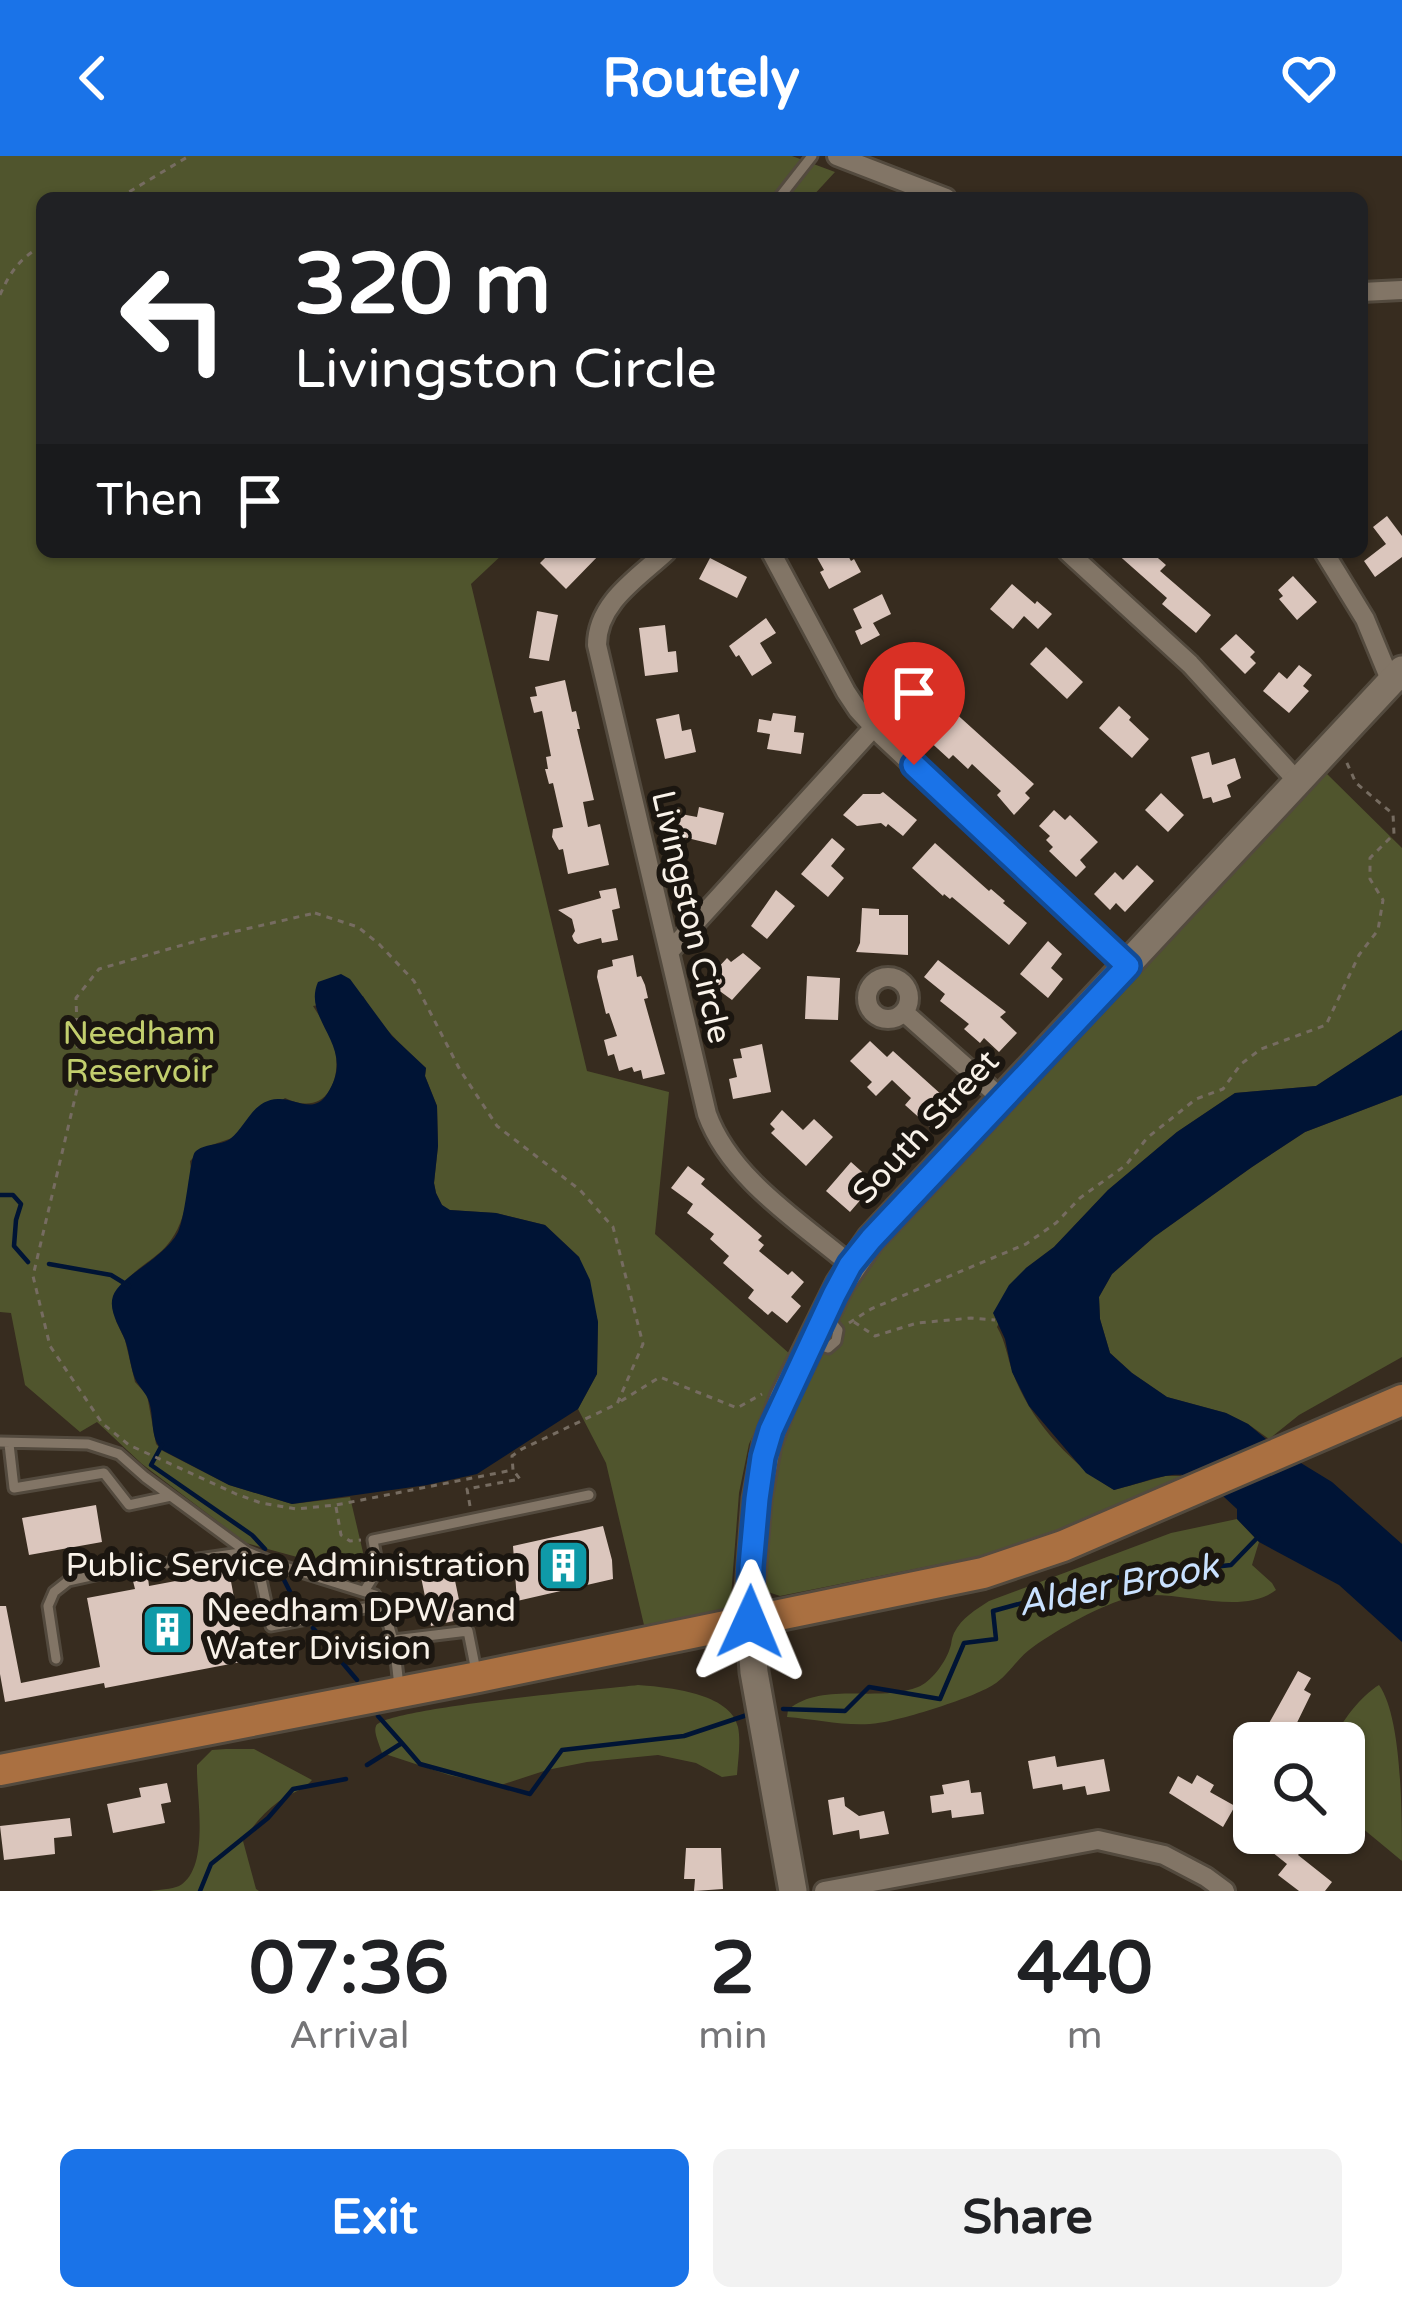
<!DOCTYPE html>
<html lang="en">
<head>
<meta charset="utf-8">
<style>
	:root { --surface:#fff; --page:#f2f2f2; --text:#202124; --muted:#757577; --accent:#1a73e8 }
	body { margin:0; font-family:"Varela Round",sans-serif; background:var(--page); color:var(--text); height:100vh; display:flex; flex-direction:column; font-size:45px; white-space:nowrap }
	* { box-sizing:border-box; margin:0 }
	p { font-size:39px; color:var(--muted) }
	.icon { flex:none; width:66px; height:66px; fill:none; stroke:currentColor; stroke-width:2; stroke-linecap:round; stroke-linejoin:round }
	.map { position:relative; height:1735px; overflow:hidden }
	.drawer { display:flex; flex-direction:column; background:var(--surface); flex:1 }
	.drawer>* { flex:none }
	.top-card { position:absolute; left:36px; top:36px; width:1332px; height:366px; border-radius:18px; box-shadow:0 3px 9px #0004; background:#202124; color:#fff; overflow:hidden }
	.fabs { position:absolute; left:1233px; top:1566px; display:grid; gap:24px }
	.fabs a { display:grid; place-items:center; width:132px; height:132px; border-radius:18px; background:var(--surface); box-shadow:0 3px 9px #0004; font-size:60px }
	.pin { position:absolute; display:grid; place-items:center; width:102px; height:102px; color:#fff; margin:-123px -51px; border-radius:50% 50% 50% 0; rotate:-45deg; box-shadow:0 0 12px #0007 }
	.pin .icon { rotate:45deg }
	.me { position:absolute; width:132px; margin:-66px; rotate:1deg; stroke-linejoin:round; filter:drop-shadow(0 0 9px #0008) }
	.turn { display:flex; align-items:center; gap:42px; height:252px; padding:0 60px; font-size:54px }
	.turn .icon { width:156px; height:156px; stroke-width:2.5 }
	.turn b { display:block; font-size:84px; line-height:102px }
	.then { display:flex; align-items:center; height:114px; padding:0 60px; background:#0003; gap:24px; font-size:45px }
	.eta { display:flex; justify-content:space-evenly; align-items:center; height:204px; text-align:center }
	.eta b { font-size:72px; font-weight:700; line-height:84px }
	.cta { display:flex; gap:24px; margin-top:auto; padding:24px 60px }
	.cta a { flex:1; height:138px; border-radius:18px; background:var(--accent); color:#fff; font-size:48px; font-weight:700; line-height:138px; text-align:center }
	.cta a+a { background:var(--page); color:var(--text) }
	header { display:flex; justify-content:space-between; align-items:center; height:156px; padding:0 60px; background:var(--accent); color:#fff; font-size:54px; font-weight:700 }
	.map>svg:first-child { display:block }
</style>
</head>
<body>
<header><svg class="icon" aria-label="back" viewBox="0 0 24 24"><path d="M15 5l-7 7 7 7"/></svg>Routely<svg class="icon" aria-label="heart" viewBox="0 0 24 24"><path d="M12 20l-8-8c-3-5 5-10 8-4 3-6 11-1 8 4z"/></svg></header>
<div class="map">
<svg width="1402" height="1735" viewBox="0 0 1402 1735">
	<rect width="100%" height="100%" fill="#372c1f"/>
	<!-- green -->
	<path fill="#50552d" d="M0,0H792L835,16L811,42H42V396H505L471,428L587,915L669,936L655,1078L791,1199L749,1288L739,1337L730,1453L644,1469L606,1307L578,1253L597,1218L598,1166L579,1101L545,1069L496,1057L449,1054L442,1049L436,1037L434,1027L438,990L437,950L425,920L426,912C402,890 379,869 363,840L313,850C321,863 332,877 335,892C342,928 324,961 285,942L232,982L203,992L190,1005C192,1018 190,1030 187,1044C173,1109 141,1097 113,1141L116,1165L125,1184L135,1226L147,1239L156,1288L163,1295L229,1329L292,1348L350,1341L366,1409L352,1416L246,1387L142,1308L97,1266L80,1276L25,1229L11,1157L0,1156Z
		M1325,616L1402,692V874L1316,930L1235,937L1177,976L1108,1034L1054,1091L1026,1112L997,1171C1006,1186 1007,1201 1013,1217C1030,1265 1072,1309 1114,1334L1165,1320H1196L1074,1370L990,1398L780,1440L768,1436L763,1423C765,1389 766,1354 771,1320C785,1236 830,1162 878,1093Z
		M1402,939V1201L1299,1259L1269,1283L1248,1268L1226,1257L1167,1241L1132,1217L1110,1197L1100,1163L1099,1141L1112,1118L1154,1081L1252,1011L1305,976Z
		M1237,1363L1259,1386L1252,1409L1272,1427L1276,1434C1239,1462 1175,1431 1131,1441C1101,1449 1058,1473 1033,1491C1018,1501 1008,1520 993,1529C973,1542 894,1567 870,1568C843,1570 814,1563 787,1561L788,1554C822,1525 878,1547 918,1531C931,1526 944,1508 949,1495C953,1485 950,1487 954,1477C962,1461 976,1454 989,1445L1171,1377Z
		M638,1529C667,1531 731,1537 738,1571C741,1586 738,1604 737,1619L722,1621L696,1607L658,1599L587,1606L547,1614L498,1630L449,1619L382,1597C380,1590 373,1576 376,1570C385,1552 606,1533 638,1529Z
		M1379,1529C1402,1561 1402,1658 1402,1705L1344,1657V1587H1334C1337,1569 1362,1539 1379,1529Z
		M226,1593H254L312,1624C303,1635 289,1637 278,1646C263,1657 253,1670 243,1685L256,1733L259,1735H150C158,1734 172,1733 179,1730C211,1712 196,1640 197,1609L212,1594Z"/>
	<!-- water -->
	<path fill="#001435" d="M341,818L350,823L392,880L426,912L425,920L437,950L438,990L434,1027L436,1037L442,1049L450,1054L496,1057L545,1069L579,1101L590,1124L598,1166L597,1218L578,1253L477,1318L427,1329L292,1348L229,1329L162,1294C149,1281 155,1260 148,1243C144,1234 137,1229 134,1220C130,1208 129,1195 125,1184C120,1171 108,1155 113,1140C120,1120 165,1102 178,1076C186,1059 190,1001 195,996C204,987 220,990 230,983C247,970 252,944 278,943C295,942 314,959 327,938C359,890 301,865 318,826Z
		M1402,874V939L1305,976L1252,1011L1154,1081L1112,1118L1099,1141L1100,1163L1110,1197L1132,1217L1167,1241L1226,1257L1248,1268L1278,1293L1332,1326L1402,1388V1486L1339,1429L1259,1386L1237,1363V1353C1187,1304 1177,1317 1114,1334L1086,1317L1029,1250L1012,1216L1005,1183L993,1157L1009,1129L1026,1112L1054,1091L1108,1034L1177,976L1235,937L1316,930Z"/>
	<g fill="none" stroke-linecap="round" stroke-linejoin="round">
		<!-- stream -->
		<path stroke="#001435" stroke-width="4.5" d="M0,1039H13L21,1048L16,1064L14,1090L28,1106
			M49,1108L111,1119L129,1130
			M162,1289L151,1309L252,1379L265,1393
			M283,1422L300,1455
			M313,1472L357,1524
			M783,1553L845,1555L869,1531L940,1543L964,1487L996,1483L993,1455L1114,1422L1231,1409L1258,1381
			M378,1560L402,1587
			M367,1609L402,1587L420,1608L530,1638L562,1594L684,1580L747,1559
			M200,1735L211,1708L268,1662L293,1633L346,1623"/>
	</g>
	<!-- building -->
	<path fill="#dbc6bd" d="M1387,360L1402,380V401L1375,421L1364,405L1386,388L1373,371Z
		M551,396H602L566,433L540,407Z
		M814,396H846L851,405L854,403L861,416L829,433L820,416L824,414Z
		M1115,396H1151L1166,409L1160,415L1211,459L1196,477L1162,448L1167,442Z
		M710,402L747,421L737,442L699,423Z
		M1293,420L1317,446L1297,464L1279,443L1283,440L1278,434Z
		M1012,428L1035,448L1037,445L1052,458L1038,473L1024,460L1013,473L990,453Z
		M882,438L891,458L873,467L880,479L861,489L855,475L862,472L853,453Z
		M537,455L558,459L549,505L529,502Z
		M766,462L776,477L760,487L772,507L752,520L739,499L736,501L729,490Z
		M665,469L668,496L676,495L678,516L645,520L639,472Z
		M1236,478L1255,496L1250,501L1256,507L1245,518L1220,493Z
		M1046,491L1083,526L1067,543L1030,508Z
		M902,503L929,531L917,542L915,539L903,550L886,532L892,527L884,519Z
		M1299,509L1312,519L1303,530L1309,535L1289,557L1263,535L1279,516L1287,523Z
		M565,524L572,556L576,555L580,573H577L594,644L583,646L588,671L600,668L609,709L568,718L563,693L559,694L552,681L553,673L563,671L553,627L549,628L545,613H548L546,601L551,600L542,555L534,557L530,541L537,540L535,531Z
		M1119,550L1131,561L1129,564L1149,583L1132,602L1099,572Z
		M952,554L1034,628L1025,637L1030,642L1014,659L997,639L1001,635L972,608L968,613L953,599L949,603L926,582Z
		M773,557L796,560L794,576L804,577L801,598L767,593L770,578L757,576L759,563L771,565Z
		M679,558L682,575L691,573L696,596L665,603L656,563Z
		M1209,596L1212,609L1235,602L1241,622L1227,629L1231,641L1213,647L1211,641L1203,643L1191,601Z
		M883,636L917,664L903,680L888,668L886,671L881,667L857,670L843,659L863,638H880Z
		M1161,637L1184,659L1168,676L1145,654Z
		M699,651L724,657L716,689L675,679L681,658L697,661Z
		M1054,654L1065,664L1070,659L1098,686L1080,704L1086,711L1076,721L1049,695L1053,691L1046,684L1050,680L1039,670Z
		M832,682L845,693L831,710L844,722L828,741L801,718Z
		M935,687L989,735L991,733L1005,745L1003,747L1027,767L1009,789L952,741L950,743L944,738L943,740L912,712Z
		M1137,709L1154,725L1125,756L1116,747L1110,754L1094,738L1115,716L1123,724Z
		M616,732L620,752L612,754L618,784L602,787L601,782L578,788L574,785L572,780L575,775L572,763L558,754L601,742L599,735Z
		M776,734L795,750L767,783L751,770Z
		M862,752L879,753V759H908V799L856,796L860,787Z
		M1048,785L1062,798L1051,812L1063,823L1048,842L1020,818Z
		M743,797L761,812L732,844L706,825L727,802L731,806Z
		M633,799L637,821L641,820L645,829L648,842L644,843L665,918L643,923L641,914L634,916L632,911L619,915L614,898L608,900L604,884L617,880L609,857L606,858L597,821L598,814L613,810L612,804Z
		M938,804L1006,856L1000,861L1017,877L999,896L984,882L980,887L964,873L969,868L940,845L945,838L924,821Z
		M807,820L840,822L838,864L805,863Z
		M870,885L887,901L893,895L943,940L939,943L950,954L933,974L905,949L911,942L892,924L876,940L867,931L872,926L850,905Z
		M762,888L771,936L733,943L729,923L737,921L733,903L742,902L740,893Z
		M782,954L803,974L814,963L833,981L806,1010L771,977L775,973L770,968Z
		M851,1006L870,1023L858,1037L863,1041L850,1056L826,1035Z
		M688,1010L705,1023L701,1028L762,1080L758,1084L764,1089L759,1095L788,1119L792,1115L804,1126L791,1141L801,1150L787,1167L772,1155L768,1159L748,1142L754,1134L723,1107L729,1100L710,1083L714,1078L687,1057L693,1048L671,1032Z
		M96,1349L102,1386L29,1399L22,1362Z
		M603,1370L612,1404L613,1423L517,1445L513,1390Z
		M444,1399L448,1416L453,1415L463,1463L431,1470L421,1421L428,1420L424,1403Z
		M229,1415L246,1505L105,1532L104,1527L5,1546L0,1518V1450H6L21,1527L100,1511L87,1442L135,1433L133,1425L148,1422L149,1430Z
		M1298,1515L1311,1522L1304,1534L1311,1538L1290,1581L1268,1569Z
		M1055,1600L1057,1611L1104,1603L1110,1635L1087,1639L1085,1630L1063,1634L1062,1628L1033,1633L1028,1605Z
		M1197,1619L1214,1629L1210,1636L1235,1650L1223,1671L1169,1637L1178,1620L1192,1628Z
		M969,1624L971,1637L981,1636L984,1658L952,1662L951,1654L932,1657L930,1640L944,1638L942,1629Z
		M167,1627L171,1646L161,1648L165,1667L113,1677L107,1648L141,1641L139,1632Z
		M844,1641L845,1650L859,1660L884,1655L889,1678L860,1683L859,1674L833,1679L828,1644Z
		M70,1662L72,1680L54,1682L55,1698L4,1704L0,1670Z
		M1284,1680L1302,1694L1298,1699L1332,1726L1325,1735H1299L1278,1719L1287,1708L1272,1696Z
		M686,1692H721L723,1733L694,1735L695,1723H684Z"/>
	<g fill="none" stroke-linecap="round" stroke-linejoin="round">
		<defs>
			<path id="lane" d="M779,42L812,0
				M816,1188L828,1192L836,1185L838,1174L829,1163
				M0,1286L88,1288L119,1298L145,1321L247,1396L282,1410L375,1439C394,1473 395,1493 399,1531
				M9,1288L14,1332L104,1317L129,1349L171,1340
				M256,1400L271,1470L381,1449
				M365,1434L378,1413L373,1384L589,1339
				M394,1484L468,1475L476,1515
				M56,1503L48,1450L54,1436L68,1425L109,1416L247,1396"/>
			<path id="street" d="M837,0L946,42
				M1362,136L1402,134
				M666,396C638,422 597,447 597,489L707,958C730,1022 800,1066 851,1109
				M771,396L846,536L858,554L882,580L1128,810
				M1068,396L1190,508L1298,626
				M1324,396L1365,463L1391,526
				M669,796L874,571
				M867 842a21 21 0 1 1 42 0a21 21 0 1 1-42 0Z
				M904,856L1002,943
				M824,1735L1098,1684L1164,1699L1206,1721L1225,1735"/>
			<path id="secondary" d="M793,1735L754,1516L749,1447L757,1343L767,1288L784,1242L840,1128L871,1083L1402,514"/>
			<path id="primary" d="M0,1614L478,1521L983,1417L1063,1390L1402,1244"/>
		</defs>
		<!-- lane casing -->
		<use href="#lane" stroke="#534a3e" stroke-width="15"/>
		<!-- street casing -->
		<use href="#street" stroke="#534a3e" stroke-width="24"/>
		<!-- secondary casing -->
		<use href="#secondary" stroke="#534a3e" stroke-width="33"/>
		<!-- primary casing -->
		<use href="#primary" stroke="#534a3e" stroke-width="36"/>
		<!-- path -->
		<path stroke="#766c61" stroke-width="3" stroke-dasharray="6 6" stroke-linecap="butt" d="M119,42L189,0
			M0,139C10,116 20,102 42,90
			M315,757L358,771L379,788L414,825L460,914L497,970L580,1034L613,1071L643,1188L617,1248L522,1293L512,1300L513,1314L336,1349L296,1353L261,1347L236,1338L129,1289L102,1267L50,1190L33,1120L79,925L76,842L99,813L207,782Z
			M854,1166L875,1180L917,1167L971,1162L995,1164
			M849,1167L871,1153L1026,1088L1056,1067L1080,1042L1126,1009L1147,982L1196,943L1223,933L1241,908L1261,893L1326,869L1359,799L1378,774L1383,744L1370,723V702L1394,678L1393,658L1356,627L1346,605
			M621,1245L660,1221L737,1252L762,1238
			M470,1350L467,1333L520,1323L513,1314
			M336,1351L341,1379L350,1385L361,1384"/>
		<!-- lane -->
		<use href="#lane" stroke="#827566" stroke-width="9"/>
		<!-- street -->
		<use href="#street" stroke="#827566" stroke-width="18"/>
		<!-- secondary -->
		<use href="#secondary" stroke="#827566" stroke-width="27"/>
		<!-- primary -->
		<use href="#primary" stroke="#aa7041" stroke-width="30"/>
	</g>
	<g fill="none" stroke-linecap="round" stroke-linejoin="round">
		<defs>
			<path id="route" d="M750,1466L751,1410L757,1343L763,1301L771,1274L834,1139L850,1109L871,1083L1128,810L914,609"/>
		</defs>
		<!-- route casing -->
		<use href="#route" stroke="#114b97" stroke-width="30"/>
		<!-- route -->
		<use href="#route" stroke="#1a73e8" stroke-width="21"/>
	</g>
	<!-- icons -->
	<defs>
		<symbol id="building-square" viewBox="-11 -11 22 22"><rect x="-9" y="-9" width="18" height="18" rx="4" fill="#0f9aa8" stroke="#1b1610"/><path d="M-4-6H4V6H1V3H-1V6H-4ZM-2.5-4.3h1.7v1.8h-1.7ZM.8-4.3h1.7v1.8H.8ZM-2.5-1h1.7V.8h-1.7ZM.8-1h1.7V.8H.8Z" fill="#fff"/></symbol>
	</defs>
	<g fill-rule="evenodd">
		<use href="#building-square" x="534" y="1380" width="59" height="59"/>
		<use href="#building-square" x="138" y="1444" width="59" height="59"/>
	</g>
	<g text-anchor="middle" dominant-baseline="central" stroke-width="12" stroke-linejoin="round" paint-order="stroke">
		<!-- street labels -->
		<g font-size="33" fill="#f9f2e9" stroke="#1b1610">
			<text transform="translate(691 761) rotate(77)">Livingston Circle</text>
			<text transform="translate(926 971) rotate(-47)">South Street</text>
		</g>
		<!-- park labels -->
		<g font-size="33" fill="#c2ce6d" stroke="#1b1610">
			<text x="139" y="877">Needham<tspan x="139" dy="38">Reservoir</tspan></text>
		</g>
		<!-- poi labels -->
		<g font-size="33" fill="#f9f2e9" stroke="#1b1610" text-anchor="end">
			<text x="525" y="1409">Public Service Administration</text>
			<text x="206" y="1454" text-anchor="start">Needham DPW and<tspan x="206" dy="38">Water Division</tspan></text>
		</g>
		<!-- water labels -->
		<g font-size="36" font-style="italic" fill="#c9e1ff" stroke="#1b1610">
			<text transform="translate(1118 1429) rotate(-11)">Alder Brook</text>
		</g>
	</g>
</svg>
<div class="fabs">
<a><svg class="icon" aria-label="search" viewBox="0 0 24 24"><circle cx="10" cy="10" r="6"/><path d="M15 15l6 6"/></svg></a>
</div>
<div class="pin" style="left:914px;top:609px;background:#d93025"><svg class="icon" aria-label="arrive" viewBox="0 0 24 24"><path d="M6 21V4h12l-3 4 3 4H6"/></svg></div>
<svg class="me" style="left:750px;top:1466px" viewBox="-20 -20 40 40"><path d="M0-17L14 15 0 8-14 15z" fill="#1a73e8" stroke="#fff" stroke-width="4"/></svg>
<div class="top-card">
<div class="turn"><svg class="icon" aria-label="left" viewBox="0 0 24 24"><path d="M17 20v-9H6M10 6l-5 5 5 5"/></svg><div><b>320 m</b>Livingston Circle</div></div>
<div class="then">Then<svg class="icon" aria-label="arrive" viewBox="0 0 24 24"><path d="M6 21V4h12l-3 4 3 4H6"/></svg></div>
</div>
</div>
<section class="drawer">
<div class="eta">
<div><b>07:36</b><p>Arrival</p></div>
<div><b>2</b><p>min</p></div>
<div><b>440</b><p>m</p></div>
</div>
<div class="cta"><a>Exit</a><a>Share</a></div>
</section>
</body>
</html>
